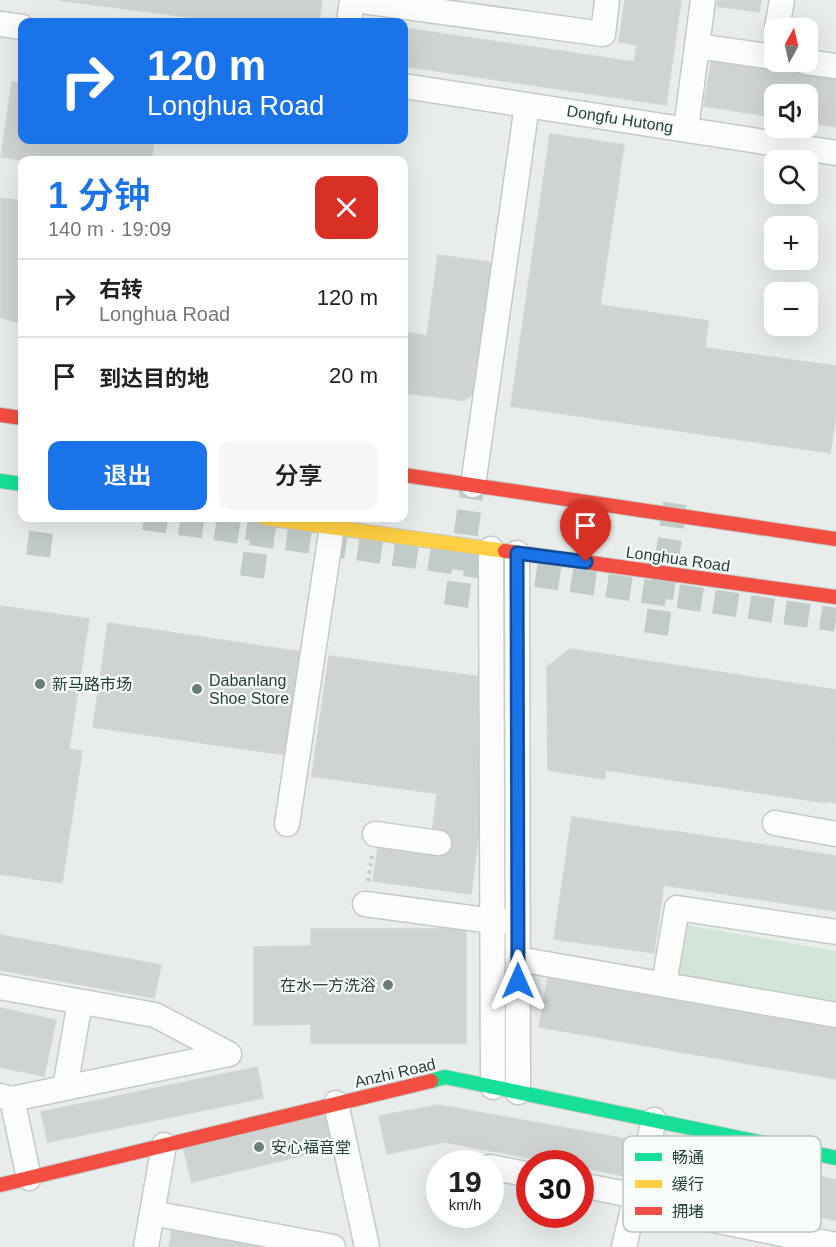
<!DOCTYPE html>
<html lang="zh">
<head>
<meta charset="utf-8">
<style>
	:root { --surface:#fff; --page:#f6f6f6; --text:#222; --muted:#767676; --line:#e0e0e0; --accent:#1a73e8 }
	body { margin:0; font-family:Helvetica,"Noto Sans SC",sans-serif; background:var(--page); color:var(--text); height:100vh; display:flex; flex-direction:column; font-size:22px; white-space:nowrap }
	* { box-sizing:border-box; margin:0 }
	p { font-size:20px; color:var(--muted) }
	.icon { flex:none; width:33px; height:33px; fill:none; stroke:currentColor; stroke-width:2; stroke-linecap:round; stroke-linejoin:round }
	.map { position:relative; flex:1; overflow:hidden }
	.side { position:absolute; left:18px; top:156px; width:390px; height:366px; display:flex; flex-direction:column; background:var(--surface); border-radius:12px; box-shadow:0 6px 24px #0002 }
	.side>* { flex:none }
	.banner { position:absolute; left:18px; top:18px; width:390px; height:126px; border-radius:12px; box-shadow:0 6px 24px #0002; background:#1a73e8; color:#fff; overflow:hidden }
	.needle { width:39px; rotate:8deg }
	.controls { position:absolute; left:764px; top:18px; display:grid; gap:12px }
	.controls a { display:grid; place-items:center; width:54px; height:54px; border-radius:12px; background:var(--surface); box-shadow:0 6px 24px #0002; font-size:30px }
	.speed { position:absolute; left:426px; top:1150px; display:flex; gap:12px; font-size:30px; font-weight:700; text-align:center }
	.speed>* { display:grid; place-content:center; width:78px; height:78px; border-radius:50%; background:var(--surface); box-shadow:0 6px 24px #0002; line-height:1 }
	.speed small { font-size:15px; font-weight:400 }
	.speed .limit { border:9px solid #d22; background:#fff; color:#111 }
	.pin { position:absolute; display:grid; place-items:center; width:51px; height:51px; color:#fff; margin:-62px -26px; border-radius:50% 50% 50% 0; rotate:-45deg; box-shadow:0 0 6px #0007 }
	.pin .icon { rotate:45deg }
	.me { position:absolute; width:66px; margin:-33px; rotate:0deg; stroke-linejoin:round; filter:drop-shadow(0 0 4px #0008) }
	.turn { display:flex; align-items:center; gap:21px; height:126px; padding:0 30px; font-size:27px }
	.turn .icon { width:78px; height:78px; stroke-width:2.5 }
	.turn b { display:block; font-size:42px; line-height:51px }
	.round { display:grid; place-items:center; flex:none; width:63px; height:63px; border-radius:12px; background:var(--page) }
	.summary { display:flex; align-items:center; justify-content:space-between; height:102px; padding:0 30px }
	h1 { font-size:36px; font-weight:600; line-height:45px; color:var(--accent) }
	.primary-button { display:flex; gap:12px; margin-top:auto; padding:12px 30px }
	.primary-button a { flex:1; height:69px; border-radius:12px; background:var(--accent); color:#fff; font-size:24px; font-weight:600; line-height:69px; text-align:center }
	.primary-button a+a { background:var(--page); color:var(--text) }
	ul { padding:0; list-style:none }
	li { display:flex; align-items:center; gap:18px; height:78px; padding:0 30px; border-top:2px solid var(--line) }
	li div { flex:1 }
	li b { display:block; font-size:22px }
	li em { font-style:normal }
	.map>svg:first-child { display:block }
</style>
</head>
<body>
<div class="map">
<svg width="836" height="1247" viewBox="0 0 836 1247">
	<rect width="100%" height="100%" fill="#e8edeb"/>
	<!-- green -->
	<path fill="#d1e6d8" d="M686,925L836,951V1005L677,978Z"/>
	<!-- building -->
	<path fill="#cfd4d2" stroke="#d1d6d4" stroke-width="1.5" d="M58,0H322L319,22H228Z
		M625,0H681L666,105L404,66V28L634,62L637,45L619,42Z
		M718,0H761L759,12L717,6Z
		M712,56L836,75V127L807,122V94H774V117L704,106Z
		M12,82L22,83V140H141L154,141L151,160H23L1,157Z
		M550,134L624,145L600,305L708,321L705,348L836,366V414L830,453L511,406Z
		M0,198L22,201V323L13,321L0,317Z
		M438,255L489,262L473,385L479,386L476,393L464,400H457L458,394L404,387V332L427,336Z
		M438,255L494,263L476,393L464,400L404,393V332L427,336Z
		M0,606L89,619L69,749L82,751L62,883L0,874Z
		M108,623L301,652L286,755L93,727Z
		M570,649L836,690V733L827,803L606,770L604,779L548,770L547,667Z
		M329,656L481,677L483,800L312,776Z
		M836,734V803L827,801Z
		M437,794L483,800L471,894L373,881L379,841L432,834Z
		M572,817L671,832L654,953L554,939Z
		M672,831L836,856V911L664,885Z
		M311,929H466V1043H311Z
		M0,935L161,965L154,998L0,970Z
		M311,946V1024L254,1025V947Z
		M549,972L836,1022V1079L539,1027Z
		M0,1008L56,1020L44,1076L0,1067Z
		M257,1067L263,1098L48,1142L41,1112Z
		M438,1105L632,1140L625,1176L580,1167V1164H562L444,1142L387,1154L379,1116Z
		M326,1112L335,1148L192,1182L183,1147Z
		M665,1147L836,1180V1220L658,1185Z
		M172,1229L275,1247H169Z"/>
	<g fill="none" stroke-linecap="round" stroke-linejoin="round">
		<!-- street-tunnel -->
		<path stroke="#c1cbc8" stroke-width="24" stroke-dasharray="24 12" stroke-linecap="butt" d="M144,518L418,557L836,620
			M38,556L43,518
			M252,577L260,518
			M456,606L475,468
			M656,634L675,503"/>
		<defs>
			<path id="street" d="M355,0L603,34L607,0
				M349,22L352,0
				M0,24L22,27
				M777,28L782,0
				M697,46L774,57
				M806,62L836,66
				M404,86L836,153
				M686,129L703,0
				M473,485L527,105
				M491,549L493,1087
				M517,553L518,1092
				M775,823L836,834
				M287,824L332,527
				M375,834L439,843
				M365,904L493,921H509
				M518,959L836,1015
				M664,984L677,908L836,932
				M0,987L155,1015L229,1054
				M65,1088L80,1002
				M0,1096L12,1099L29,1178
				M12,1099L229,1054
				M336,1103L367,1247
				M490,1167L530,1175
				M580,1185L627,1194L646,1206L836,1245
				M152,1213L333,1247
				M146,1247L164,1145
				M624,1247L654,1120"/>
			<path id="fast" d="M0,481L22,484
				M431,1081L445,1077L836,1158"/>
			<path id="slow" d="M265,518L505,551"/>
			<path id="jam" d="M0,415L22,418
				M404,475L836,539
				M505,551L836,597
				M0,1185L431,1081"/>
		</defs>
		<!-- street casing -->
		<use href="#street" stroke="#c5cac8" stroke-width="27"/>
		<!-- fast casing -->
		<use href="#fast" stroke="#c3cbc8" stroke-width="16"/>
		<!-- slow casing -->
		<use href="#slow" stroke="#c3cbc8" stroke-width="16"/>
		<!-- jam casing -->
		<use href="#jam" stroke="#c3cbc8" stroke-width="16"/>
		<!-- path -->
		<path stroke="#c3ccca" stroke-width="4" stroke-dasharray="3 4.5" stroke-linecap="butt" d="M368,881L372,856"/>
		<!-- street -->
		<use href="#street" stroke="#fcfcfc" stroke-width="24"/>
		<!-- fast -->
		<use href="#fast" stroke="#16e098" stroke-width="14"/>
		<!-- slow -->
		<use href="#slow" stroke="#ffcf43" stroke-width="14"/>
		<!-- jam -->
		<use href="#jam" stroke="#f24e42" stroke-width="14"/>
	</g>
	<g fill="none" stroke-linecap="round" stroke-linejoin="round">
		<defs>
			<path id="route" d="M518,981L517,553L586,562"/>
		</defs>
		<!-- route casing -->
		<use href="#route" stroke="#114b97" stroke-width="15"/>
		<!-- route -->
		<use href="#route" stroke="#1a73e8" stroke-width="10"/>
	</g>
	<!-- markers -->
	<g fill="#697e78" stroke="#f7fbf9" stroke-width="2">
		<circle cx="40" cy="684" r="6"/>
		<circle cx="197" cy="689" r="6"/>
		<circle cx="388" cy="985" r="6"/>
		<circle cx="259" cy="1147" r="6"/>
	</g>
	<g text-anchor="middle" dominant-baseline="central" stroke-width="4.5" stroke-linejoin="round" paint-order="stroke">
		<!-- street labels -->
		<g font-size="16" fill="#24423a" stroke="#f7fbf9">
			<text transform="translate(620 119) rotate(9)">Dongfu Hutong</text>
			<text transform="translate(678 559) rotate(8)">Longhua Road</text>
			<text transform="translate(395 1073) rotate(-13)">Anzhi Road</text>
		</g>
		<!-- poi labels -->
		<g font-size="16" fill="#24423a" stroke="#f7fbf9" text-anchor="start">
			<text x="209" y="680">Dabanlang<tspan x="209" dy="18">Shoe Store</tspan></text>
			<text x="52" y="684">新马路市场</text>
			<text x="376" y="985" text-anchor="end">在水一方洗浴</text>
			<text x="271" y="1147">安心福音堂</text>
		</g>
	</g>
	<!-- legend -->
	<rect x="623" y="1136" width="198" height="96" rx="9" fill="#f7fbf9" stroke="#b8c4c0" stroke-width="1.5"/>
	<rect x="635" y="1153" width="27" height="8" fill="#16e098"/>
	<rect x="635" y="1180" width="27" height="8" fill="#ffcf43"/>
	<rect x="635" y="1207" width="27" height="8" fill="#f24e42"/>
	<g font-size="16" fill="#24423a">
		<text x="672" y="1163">畅通</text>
		<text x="672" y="1190">缓行</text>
		<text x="672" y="1217">拥堵</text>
	</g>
</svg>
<div class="controls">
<a><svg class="needle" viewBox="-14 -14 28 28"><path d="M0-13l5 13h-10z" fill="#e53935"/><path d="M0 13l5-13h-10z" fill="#767676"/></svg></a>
<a><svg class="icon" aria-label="sound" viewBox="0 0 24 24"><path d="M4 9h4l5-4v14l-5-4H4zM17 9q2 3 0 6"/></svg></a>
<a><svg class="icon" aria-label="search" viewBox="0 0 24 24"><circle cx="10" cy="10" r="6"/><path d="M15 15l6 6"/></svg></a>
<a>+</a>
<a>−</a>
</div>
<div class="speed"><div>19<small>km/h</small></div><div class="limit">30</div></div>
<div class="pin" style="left:586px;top:562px;background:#d93025"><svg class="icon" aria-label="arrive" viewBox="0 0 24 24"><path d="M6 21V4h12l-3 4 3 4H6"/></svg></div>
<svg class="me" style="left:518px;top:981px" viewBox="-20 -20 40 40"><path d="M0-17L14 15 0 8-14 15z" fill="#1a73e8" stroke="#fff" stroke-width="4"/></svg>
<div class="banner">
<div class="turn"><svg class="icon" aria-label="right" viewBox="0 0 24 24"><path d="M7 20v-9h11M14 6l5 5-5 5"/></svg><div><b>120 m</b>Longhua Road</div></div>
</div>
<section class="side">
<div class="summary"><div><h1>1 分钟</h1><p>140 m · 19:09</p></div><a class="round" style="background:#d93025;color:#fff"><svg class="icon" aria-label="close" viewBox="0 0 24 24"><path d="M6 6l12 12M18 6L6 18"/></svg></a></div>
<ul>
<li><svg class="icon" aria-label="right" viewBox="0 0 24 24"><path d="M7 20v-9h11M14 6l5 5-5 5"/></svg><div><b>右转</b><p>Longhua Road</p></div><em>120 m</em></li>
<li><svg class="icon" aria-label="arrive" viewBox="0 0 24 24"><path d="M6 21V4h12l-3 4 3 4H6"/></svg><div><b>到达目的地</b></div><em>20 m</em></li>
</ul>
<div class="primary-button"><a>退出</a><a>分享</a></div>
</section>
</div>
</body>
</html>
